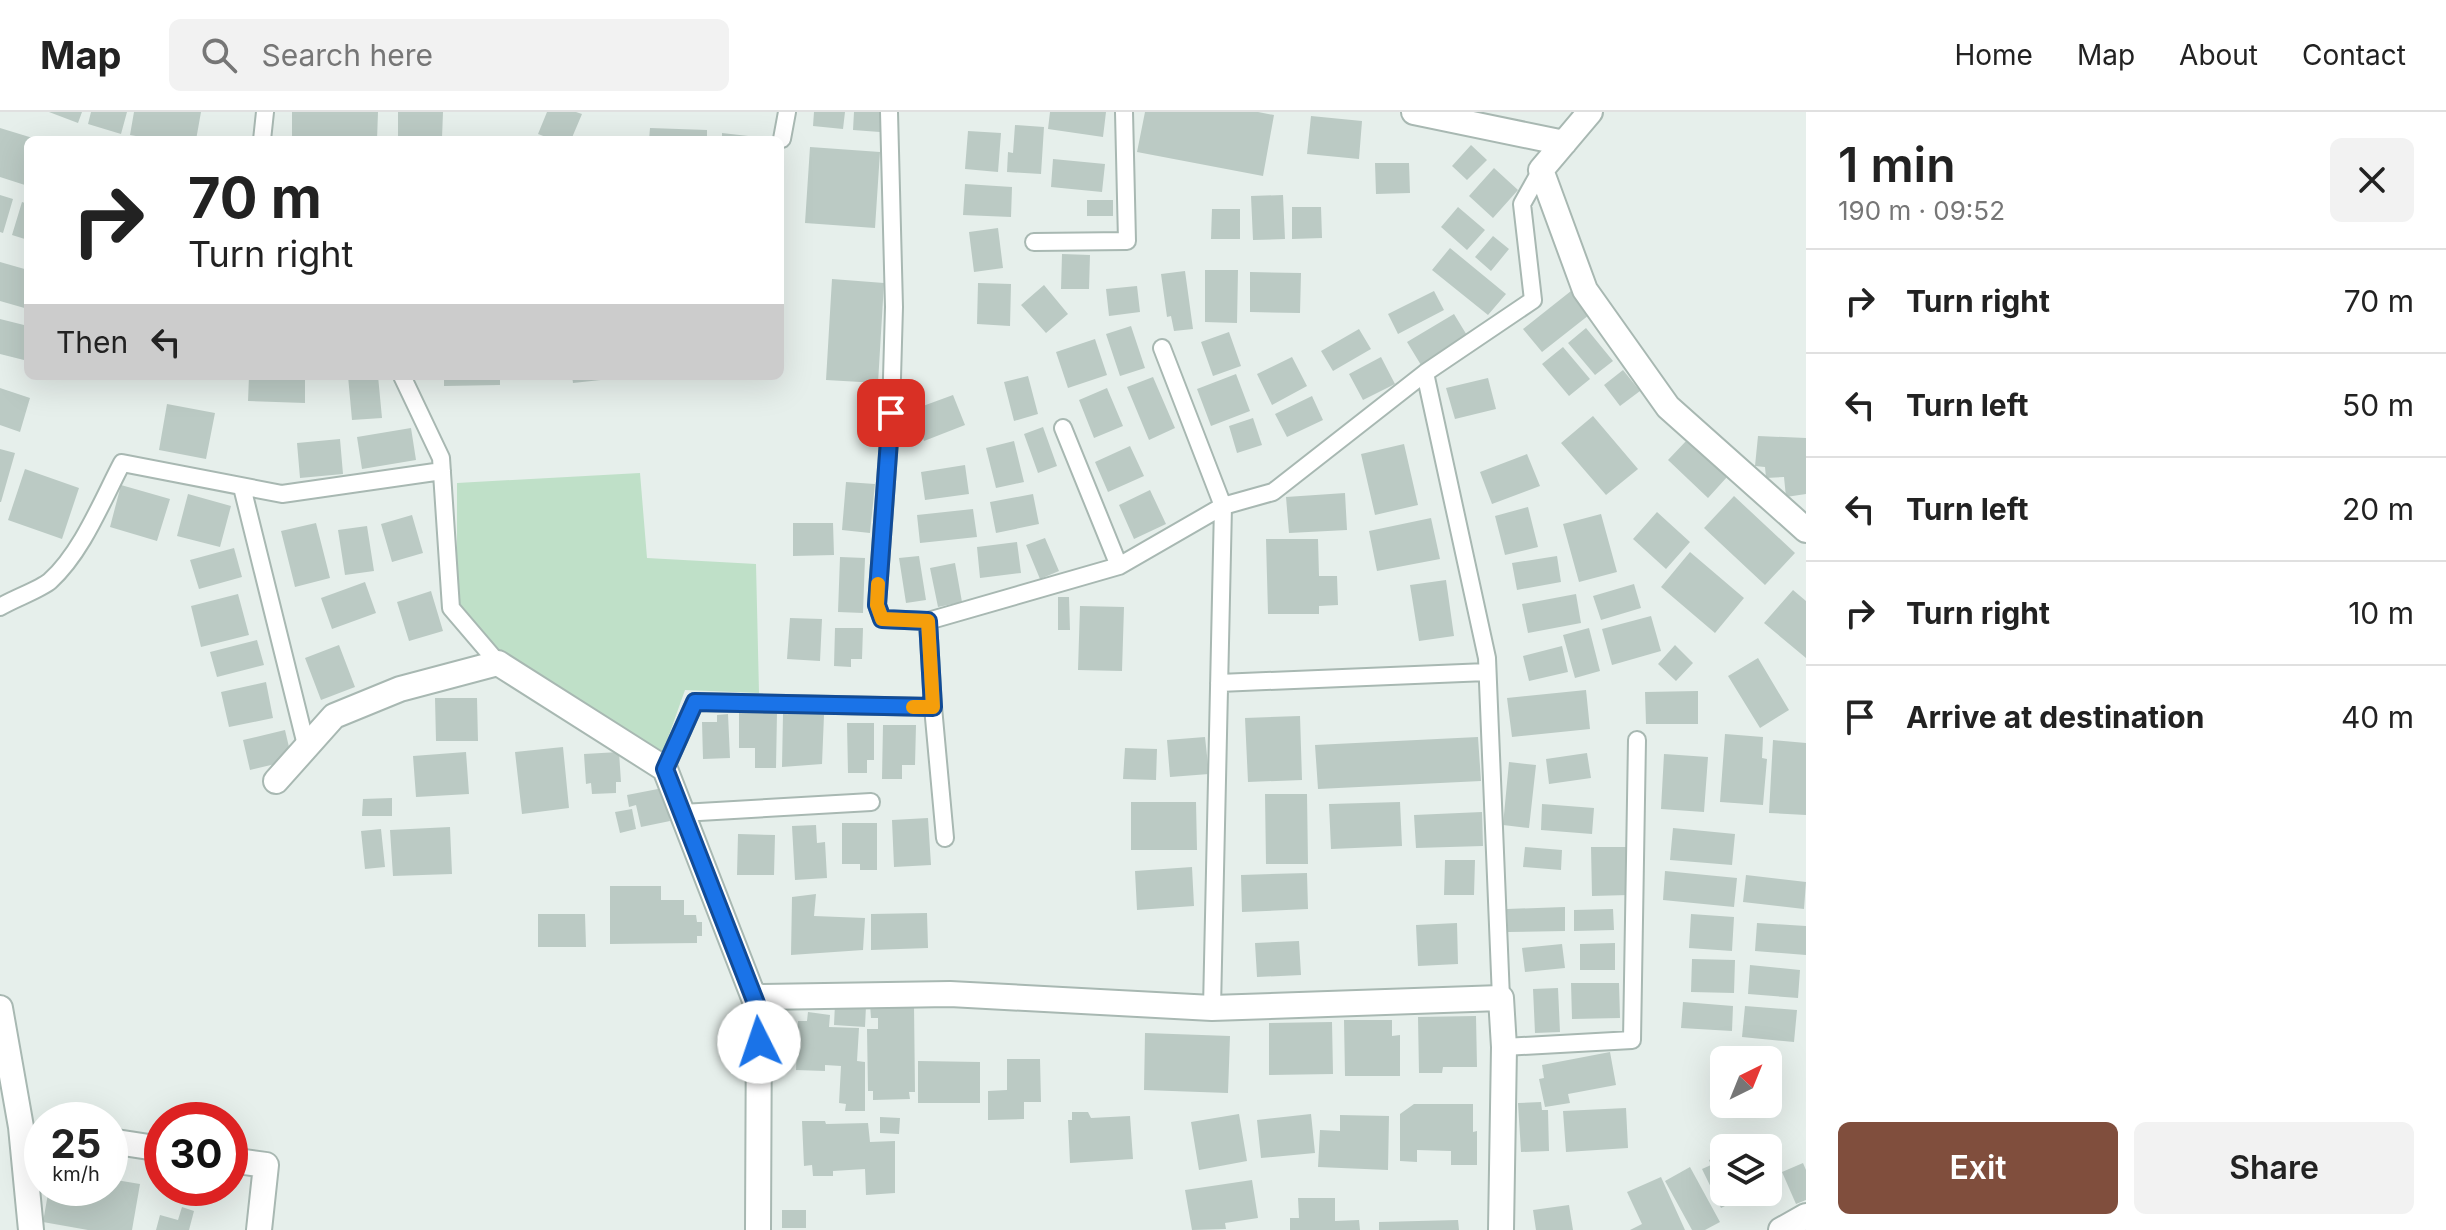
<!DOCTYPE html>
<html lang="en">
<head>
<meta charset="utf-8">
<style>
	:root { --surface:#fff; --page:#f2f2f2; --text:#222; --muted:#767676; --line:#e0e0e0; --accent:#804e3d }
	body { margin:0; font-family:Inter,sans-serif; background:var(--page); color:var(--text); height:100vh; display:flex; flex-direction:column; font-size:30px; white-space:nowrap }
	* { box-sizing:border-box; margin:0 }
	p { font-size:26px; color:var(--muted) }
	.icon { flex:none; width:44px; height:44px; fill:none; stroke:currentColor; stroke-width:2; stroke-linecap:round; stroke-linejoin:round }
	.map { position:relative; flex:1; overflow:hidden }
	.drawer { display:flex; flex-direction:column; background:var(--surface); width:640px }
	.drawer>* { flex:none }
	.top-card { position:absolute; left:24px; top:24px; width:760px; height:244px; border-radius:12px; box-shadow:0 8px 32px #0002; background:#fff; color:var(--text); overflow:hidden }
	.needle { width:52px; rotate:43deg }
	.fabs { position:absolute; left:1710px; top:934px; display:grid; gap:16px }
	.fabs a { display:grid; place-items:center; width:72px; height:72px; border-radius:12px; background:var(--surface); box-shadow:0 8px 32px #0002; font-size:40px }
	.speed { position:absolute; left:24px; top:990px; display:flex; gap:16px; font-size:40px; font-weight:700; text-align:center }
	.speed>* { display:grid; place-content:center; width:104px; height:104px; border-radius:50%; background:var(--surface); box-shadow:0 8px 32px #0002; line-height:1 }
	.speed small { font-size:20px; font-weight:400 }
	.speed .limit { border:12px solid #d22; background:#fff; color:#111 }
	.pin { position:absolute; display:grid; place-items:center; width:68px; height:68px; color:#fff; margin:-34px; border-radius:16px; box-shadow:0 4px 12px #0006 }
	.me { position:absolute; width:88px; margin:-44px; rotate:356deg; stroke-linejoin:round; filter:drop-shadow(0 0 6px #0008) }
	.turn { display:flex; align-items:center; gap:28px; height:168px; padding:0 32px; font-size:36px }
	.turn .icon { width:104px; height:104px; stroke-width:2.5 }
	.turn b { display:block; font-size:56px; line-height:68px }
	.then { display:flex; align-items:center; height:76px; padding:0 32px; background:#0003; gap:16px; font-size:30px }
	.round { display:grid; place-items:center; flex:none; width:84px; height:84px; border-radius:12px; background:var(--page) }
	.overview { display:flex; align-items:center; justify-content:space-between; height:136px; padding:0 32px }
	h1 { font-size:48px; font-weight:600; line-height:60px }
	.action { display:flex; gap:16px; margin-top:auto; padding:16px 32px }
	.action a { flex:1; height:92px; border-radius:12px; background:var(--accent); color:#fff; font-size:32px; font-weight:600; line-height:92px; text-align:center }
	.action a+a { background:var(--page); color:var(--text) }
	ul { padding:0; list-style:none }
	li { display:flex; align-items:center; gap:24px; height:104px; padding:0 32px; border-top:2px solid var(--line) }
	li div { flex:1 }
	li b { display:block; font-size:30px }
	li em { font-style:normal }
	header { display:flex; align-items:center; gap:48px; box-sizing:border-box; height:112px; padding:0 40px; background:var(--surface); border-bottom:2px solid var(--line) }
	header strong { font-size:38px }
	nav { display:flex; gap:44px; margin-inline-start:auto; font-size:28px }
	.search { width:560px; height:72px; background:var(--page); display:flex; align-items:center; gap:20px; box-sizing:border-box; padding:0 28px; border-radius:12px; color:var(--muted); font-size:30px }
	main { display:flex; flex:1; min-height:0 }
	.map>svg:first-child { display:block }
</style>
</head>
<body>
<header>
<strong>Map</strong>
<div class="search"><svg class="icon" aria-label="search" viewBox="0 0 24 24"><circle cx="10" cy="10" r="6"/><path d="M15 15l6 6"/></svg>Search here</div>
<nav><a>Home</a><a>Map</a><a>About</a><a>Contact</a></nav>
</header>
<main>
<div class="map">
<svg width="1806" height="1118" viewBox="0 0 1806 1118">
	<rect width="100%" height="100%" fill="#e6efeb"/>
	<!-- green -->
	<path fill="#bfe0c8" d="M640,361L647,446L756,452L759,581L685,578L663,640L501,542L457,494V371Z"/>
	<!-- building -->
	<path fill="#bbcac4" d="M49,0H82L78,11Z
		M91,0H127L121,22L88,12Z
		M134,0H201L196,28H159L130,23Z
		M292,0H378L377,28L292,25Z
		M398,0H443L442,26L398,25Z
		M547,0H576L582,2L571,28H554L538,22Z
		M814,0H845L843,17L813,14Z
		M854,0H882L880,20L853,18Z
		M1050,0H1106L1103,25L1048,17Z
		M1145,0H1258L1274,3L1263,64L1137,40Z
		M1311,4L1362,9L1359,47L1307,42Z
		M1015,13L1044,15L1041,62L1007,60L1008,40L1013,41Z
		M0,16L36,27L28,28V74L0,65Z
		M650,16L707,18V25H722V21L757,25L756,28H649Z
		M968,19L1001,21L998,60L965,57Z
		M1471,33L1487,48L1467,68L1452,54Z
		M810,35L880,40L875,116L805,111Z
		M1053,47L1105,52L1102,80L1051,75Z
		M1375,51H1409L1410,81L1376,82Z
		M1494,56L1518,78L1493,106L1469,84Z
		M965,72L1012,75L1011,105L963,103Z
		M0,83L13,87L3,121L0,120Z
		M1283,83L1285,127L1253,128L1251,84Z
		M1087,88H1113V104H1087Z
		M22,90L28,92V128L12,123Z
		M1292,95H1321L1322,126L1292,127Z
		M1458,95L1485,118L1467,138L1441,115Z
		M1212,97H1240V127H1211Z
		M998,116L1003,156L974,160L969,120Z
		M1493,124L1509,137L1491,159L1475,145Z
		M1450,136L1506,182L1488,203L1432,158Z
		M1062,142L1090,143L1089,177H1061Z
		M0,150L28,158V197L0,189Z
		M1205,158H1238L1237,211L1205,210Z
		M1185,159L1193,217L1174,219L1171,204L1167,205L1161,162Z
		M1250,160L1301,161L1300,201L1250,200Z
		M832,167L884,171L878,271L826,268Z
		M978,171L1011,172L1010,214L977,212Z
		M1044,173L1068,202L1046,221L1021,193Z
		M1137,174L1140,200L1109,204L1106,177Z
		M1434,179L1444,198L1398,222L1388,202Z
		M1571,179L1589,203L1542,240L1523,217Z
		M1454,202L1468,225L1421,253L1407,230Z
		M0,207L28,214V249L0,242Z
		M1131,214L1145,256L1120,264L1106,222Z
		M1586,216L1613,249L1595,263L1568,231Z
		M1359,217L1371,237L1333,259L1321,239Z
		M1229,220L1241,254L1213,264L1201,230Z
		M1095,227L1107,263L1068,276L1056,240Z
		M1563,235L1590,267L1569,284L1542,252Z
		M1292,245L1307,274L1272,293L1257,262Z
		M1381,245L1395,272L1363,288L1349,262Z
		M1623,258L1640,279L1620,294L1604,273Z
		M1236,262L1250,299L1211,314L1197,277Z
		M249,264H305V291L248,289Z
		M348,264H378L382,306L352,308Z
		M444,264H500V273L444,274Z
		M572,264H609L610,267L573,271Z
		M1028,264L1038,302L1014,309L1004,270Z
		M1153,265L1175,316L1149,328L1127,275Z
		M1488,266L1496,297L1455,307L1446,276Z
		M0,276L30,286L20,320L0,313Z
		M1107,276L1123,314L1094,326L1079,288Z
		M953,283L965,313L924,329L912,298Z
		M1312,284L1323,308L1287,325L1275,302Z
		M167,292L215,301L206,347L159,338Z
		M1593,304L1638,357L1606,383L1561,331Z
		M1253,306L1262,333L1237,341L1229,314Z
		M1043,315L1057,354L1038,361L1024,322Z
		M411,316L416,348L362,357L357,325Z
		M1758,324L1806,326V382L1786,385L1784,365L1766,366L1765,355L1755,354Z
		M340,327L343,362L300,366L297,331Z
		M1687,328L1727,365L1708,386L1668,348Z
		M1014,329L1024,370L996,376L986,336Z
		M1404,332L1418,393L1375,403L1361,342Z
		M1130,334L1144,364L1108,380L1095,350Z
		M0,337L15,341L1,390H0Z
		M1527,342L1540,374L1492,392L1480,360Z
		M965,353L969,382L925,388L921,360Z
		M25,357L79,376L62,427L8,408Z
		M846,370L875,372L870,421L842,418Z
		M121,373L170,387L157,429L110,415Z
		M1150,378L1166,412L1134,427L1119,393Z
		M1345,381L1347,418L1289,421L1286,385Z
		M188,382L231,394L220,435L177,424Z
		M1033,382L1039,412L996,421L990,390Z
		M1734,384L1795,441L1765,473L1704,416Z
		M1528,395L1538,435L1505,443L1495,404Z
		M973,397L977,425L920,431L917,403Z
		M1657,400L1690,430L1666,457L1633,427Z
		M1601,402L1617,460L1579,470L1563,412Z
		M412,403L423,441L392,450L381,412Z
		M1431,406L1440,447L1377,459L1369,419Z
		M316,411L330,466L295,475L281,419Z
		M793,411H833L834,443L793,444Z
		M367,414L374,459L345,463L338,418Z
		M1045,426L1059,459L1040,467L1026,433Z
		M1266,427H1318L1319,464H1337L1338,493L1319,494V502H1268Z
		M1017,430L1021,461L980,466L977,435Z
		M234,436L242,465L199,477L190,448Z
		M1690,440L1744,486L1715,521L1661,475Z
		M919,444L926,488L906,491L899,446Z
		M1557,444L1561,470L1517,478L1512,451Z
		M840,445L865,446L863,501L838,500Z
		M955,451L962,490L938,495L930,456Z
		M1446,468L1454,524L1419,529L1410,473Z
		M365,470L376,501L332,517L321,486Z
		M1634,472L1641,496L1601,508L1593,484Z
		M1793,478L1806,489V546L1764,511Z
		M431,479L443,519L409,529L397,490Z
		M238,482L249,523L201,535L191,494Z
		M1576,482L1581,511L1528,521L1522,492Z
		M1058,485H1069L1070,518H1058Z
		M1080,494L1124,495L1122,559L1078,558Z
		M1651,504L1661,539L1612,553L1602,517Z
		M790,506L822,507L820,549L787,547Z
		M835,516H863L862,547H851V555L834,554Z
		M1589,516L1600,559L1575,566L1563,523Z
		M257,528L264,553L217,565L210,540Z
		M339,533L355,575L321,588L305,546Z
		M1675,533L1693,551L1676,569L1658,552Z
		M1562,534L1568,560L1529,569L1523,544Z
		M1758,546L1789,598L1760,616L1728,564Z
		M266,570L273,606L229,615L221,580Z
		M1586,578L1590,617L1512,625L1507,586Z
		M1698,579V612H1646L1645,580Z
		M435,586H477L478,629H436Z
		M739,600H777L776,656H755V636H739Z
		M728,602L730,646L703,647L702,610H717V603Z
		M783,602L824,603L822,652L782,655Z
		M1300,604L1302,668L1248,670L1245,606Z
		M847,611H874V648H867V661H848Z
		M883,613H916L915,653H902V667H882Z
		M285,618L292,648L250,658L243,628Z
		M1725,622L1763,625L1762,646L1767,647L1763,693L1720,690Z
		M1205,625L1209,662L1170,665L1167,628Z
		M1478,625L1481,669L1318,677L1315,633Z
		M1773,628L1806,631V703L1769,701Z
		M563,635L569,696L522,702L515,640Z
		M1125,636L1157,637L1156,668L1123,667Z
		M466,640L469,682L416,685L413,644Z
		M619,640L621,670H616V681L592,682L591,671L586,672L584,642Z
		M1587,641L1591,666L1549,672L1546,647Z
		M1664,642L1708,645L1704,700L1661,697Z
		M1509,650L1536,653L1529,716L1503,713Z
		M663,676L670,709L641,715L636,693L629,695L627,683Z
		M1265,682H1307L1308,752H1266Z
		M392,686V704H362L363,687Z
		M1131,690H1196L1197,738H1131Z
		M1400,690L1402,734L1331,737L1329,692Z
		M1542,692L1594,696L1592,722L1541,718Z
		M632,697L636,717L620,721L615,700Z
		M1482,700L1483,734L1416,736L1414,703Z
		M928,706L931,753L894,755L892,708Z
		M842,711H877V758H860V752H842Z
		M816,713L817,731L825,730L827,766L795,768L792,714Z
		M450,715L452,762L393,764L390,718Z
		M1673,716L1735,722L1732,753L1670,748Z
		M381,717L385,755L365,757L361,719Z
		M738,722L775,723L774,763H737Z
		M1525,735L1562,738L1561,758L1523,755Z
		M1591,735H1628L1629,783L1592,784Z
		M1445,748H1475L1474,783H1444Z
		M1192,755L1194,794L1137,798L1135,759Z
		M1665,759L1737,766L1734,795L1663,788Z
		M1307,761L1308,797L1242,800L1241,763Z
		M1746,763L1806,770L1804,797L1743,790Z
		M610,774H661V788H684V803H696L697,810H702V824H697V831L610,832Z
		M816,782L814,804L865,806L863,838L791,843L792,785Z
		M1565,795V819L1508,820L1507,797Z
		M1613,797L1614,818L1574,819V798Z
		M927,801L928,836L871,838V802Z
		M538,802H585L586,835H538Z
		M1691,802L1734,805L1732,839L1689,836Z
		M1457,811L1458,852L1418,854L1416,813Z
		M1757,811L1806,814V843L1755,839Z
		M1299,829L1301,863L1257,865L1255,831Z
		M1615,831V858H1580V832Z
		M1562,832L1565,856L1525,860L1522,836Z
		M1692,847L1735,848L1734,881L1691,880Z
		M1750,853L1800,858L1798,886L1748,882Z
		M1571,871H1619L1620,906L1572,907Z
		M1558,876L1560,920L1535,921L1533,877Z
		M1683,890L1733,894L1732,919L1681,916Z
		M835,892L866,894L865,915L834,913Z
		M870,892L914,893L915,980H909L910,987L873,988V979H868L867,917H878V906H871Z
		M1745,894L1797,898L1794,930L1742,925Z
		M808,900L830,903L829,915L859,916L857,949L865,950V999H845L846,992L839,991L841,954L825,953V959L796,958L798,909H807Z
		M1476,904L1477,955H1443L1442,961H1419L1418,905Z
		M1344,908H1392V924L1400,923V964H1345Z
		M1332,910L1333,962L1269,963V911Z
		M1145,921L1230,924L1228,981L1144,978Z
		M1610,940L1616,973L1568,982L1570,991L1545,995L1539,967L1544,966L1542,953Z
		M1007,947H1040L1041,990H1024V1007L988,1008V979L1007,978Z
		M918,949L980,950V991H918Z
		M1541,990L1542,998H1548L1549,1039L1521,1040L1518,991Z
		M1414,992H1473V1020L1477,1019V1053H1451V1039L1417,1038V1050L1400,1049V1002Z
		M1626,996L1628,1036L1566,1040L1563,999Z
		M1072,1000H1088L1091,1006L1130,1004L1133,1047L1070,1051L1068,1008H1072Z
		M1239,1002L1247,1049L1199,1058L1191,1010Z
		M1311,1002L1315,1041L1261,1046L1257,1008Z
		M1340,1003L1389,1004L1388,1058L1318,1055L1320,1018L1340,1019Z
		M880,1005L900,1006L899,1022L880,1021Z
		M802,1009H825L826,1012L868,1011L870,1030L895,1029V1081L866,1083L865,1057L833,1059V1064H813L812,1053L804,1054Z
		M1724,1041V1080H1753L1721,1096L1702,1057L1711,1053L1709,1048Z
		M1803,1051L1806,1058V1088L1796,1092L1782,1060Z
		M1690,1055L1720,1110L1705,1118H1692L1665,1069Z
		M1661,1065L1685,1118H1630L1642,1112L1627,1080Z
		M110,1067L140,1072L132,1118H88L43,1110L49,1076H110Z
		M1252,1068L1258,1106L1225,1111L1226,1117L1192,1118L1185,1078Z
		M1298,1086H1335V1109L1359,1108L1360,1118H1290V1106H1299Z
		M1569,1093L1573,1118H1536L1533,1098Z
		M182,1095L194,1099L189,1118H156L160,1103L178,1108Z
		M782,1098H806V1116H782Z
		M1458,1108L1459,1118H1379V1110Z"/>
	<g fill="none" stroke-linecap="round" stroke-linejoin="round">
		<defs>
			<path id="service" d="M889,0L894,195L891,301L877,493L882,507L928,509L1119,454L1223,394L1273,380L1425,261L1533,188L1522,92L1541,58
				M782,27L787,0
				M262,28L265,0
				M1034,130L1127,129L1124,0
				M1162,236L1223,394L1212,896
				M1425,261L1487,546L1501,886
				M402,264L441,346L451,496L498,551
				M1063,316L1119,454
				M242,375L306,633
				M0,495C13,487 41,477 50,469C82,440 102,389 122,351L282,382L442,359
				M928,509L933,595L945,726
				M1219,571L1487,560
				M665,657L695,590L933,595
				M682,701L871,690
				M1504,935L1632,928L1637,628"/>
			<path id="minor" d="M1414,0L1564,31
				M1590,0L1541,58L1585,178L1668,295L1806,418
				M276,669L334,604L400,577L498,551L665,657L759,899L758,1118
				M754,885L950,882L1212,896L1501,886L1504,935L1501,1118
				M0,896L21,1015L31,1118
				M110,1029L162,1037
				M230,1048L266,1053L259,1118
				M1781,1118L1806,1104"/>
		</defs>
		<!-- service casing -->
		<use href="#service" stroke="#a8b8b2" stroke-width="20"/>
		<!-- minor casing -->
		<use href="#minor" stroke="#a8b8b2" stroke-width="28"/>
		<!-- service -->
		<use href="#service" stroke="#fff" stroke-width="16"/>
		<!-- minor -->
		<use href="#minor" stroke="#fff" stroke-width="24"/>
	</g>
	<g fill="none" stroke-linecap="round" stroke-linejoin="round">
		<defs>
			<path id="route" d="M759,930V899L665,657L695,590L933,595L928,509L882,507L877,493L891,301"/>
		</defs>
		<!-- route casing -->
		<use href="#route" stroke="#114b97" stroke-width="20"/>
		<!-- route -->
		<use href="#route" stroke="#1a73e8" stroke-width="14"/>
		<!-- slow -->
		<path stroke="#f59e0b" stroke-width="14" d="M878,472L877,493L882,507L928,509L933,595H913"/>
	</g>
</svg>
<div class="fabs">
<a><svg class="needle" viewBox="-14 -14 28 28"><path d="M0-13l5 13h-10z" fill="#e53935"/><path d="M0 13l5-13h-10z" fill="#767676"/></svg></a>
<a><svg class="icon" aria-label="layers" viewBox="0 0 24 24"><path d="M12 4l9 5-9 5-9-5zM3 14l9 5 9-5"/></svg></a>
</div>
<div class="speed"><div>25<small>km/h</small></div><div class="limit">30</div></div>
<div class="pin" style="left:891px;top:301px;background:#d93025"><svg class="icon" aria-label="arrive" viewBox="0 0 24 24"><path d="M6 21V4h12l-3 4 3 4H6"/></svg></div>
<svg class="me" style="left:759px;top:930px" viewBox="-20 -20 40 40"><circle r="19" fill="#fff"/><path d="M0-13L10 11 0 6-10 11z" fill="#1a73e8"/></svg>
<div class="top-card">
<div class="turn"><svg class="icon" aria-label="right" viewBox="0 0 24 24"><path d="M7 20v-9h11M14 6l5 5-5 5"/></svg><div><b>70 m</b>Turn right</div></div>
<div class="then">Then<svg class="icon" aria-label="left" viewBox="0 0 24 24"><path d="M17 20v-9H6M10 6l-5 5 5 5"/></svg></div>
</div>
</div>
<section class="drawer">
<div class="overview"><div><h1>1 min</h1><p>190 m · 09:52</p></div><a class="round"><svg class="icon" aria-label="close" viewBox="0 0 24 24"><path d="M6 6l12 12M18 6L6 18"/></svg></a></div>
<ul>
<li><svg class="icon" aria-label="right" viewBox="0 0 24 24"><path d="M7 20v-9h11M14 6l5 5-5 5"/></svg><div><b>Turn right</b></div><em>70 m</em></li>
<li><svg class="icon" aria-label="left" viewBox="0 0 24 24"><path d="M17 20v-9H6M10 6l-5 5 5 5"/></svg><div><b>Turn left</b></div><em>50 m</em></li>
<li><svg class="icon" aria-label="left" viewBox="0 0 24 24"><path d="M17 20v-9H6M10 6l-5 5 5 5"/></svg><div><b>Turn left</b></div><em>20 m</em></li>
<li><svg class="icon" aria-label="right" viewBox="0 0 24 24"><path d="M7 20v-9h11M14 6l5 5-5 5"/></svg><div><b>Turn right</b></div><em>10 m</em></li>
<li><svg class="icon" aria-label="arrive" viewBox="0 0 24 24"><path d="M6 21V4h12l-3 4 3 4H6"/></svg><div><b>Arrive at destination</b></div><em>40 m</em></li>
</ul>
<div class="action"><a>Exit</a><a>Share</a></div>
</section>
</main>
</body>
</html>
